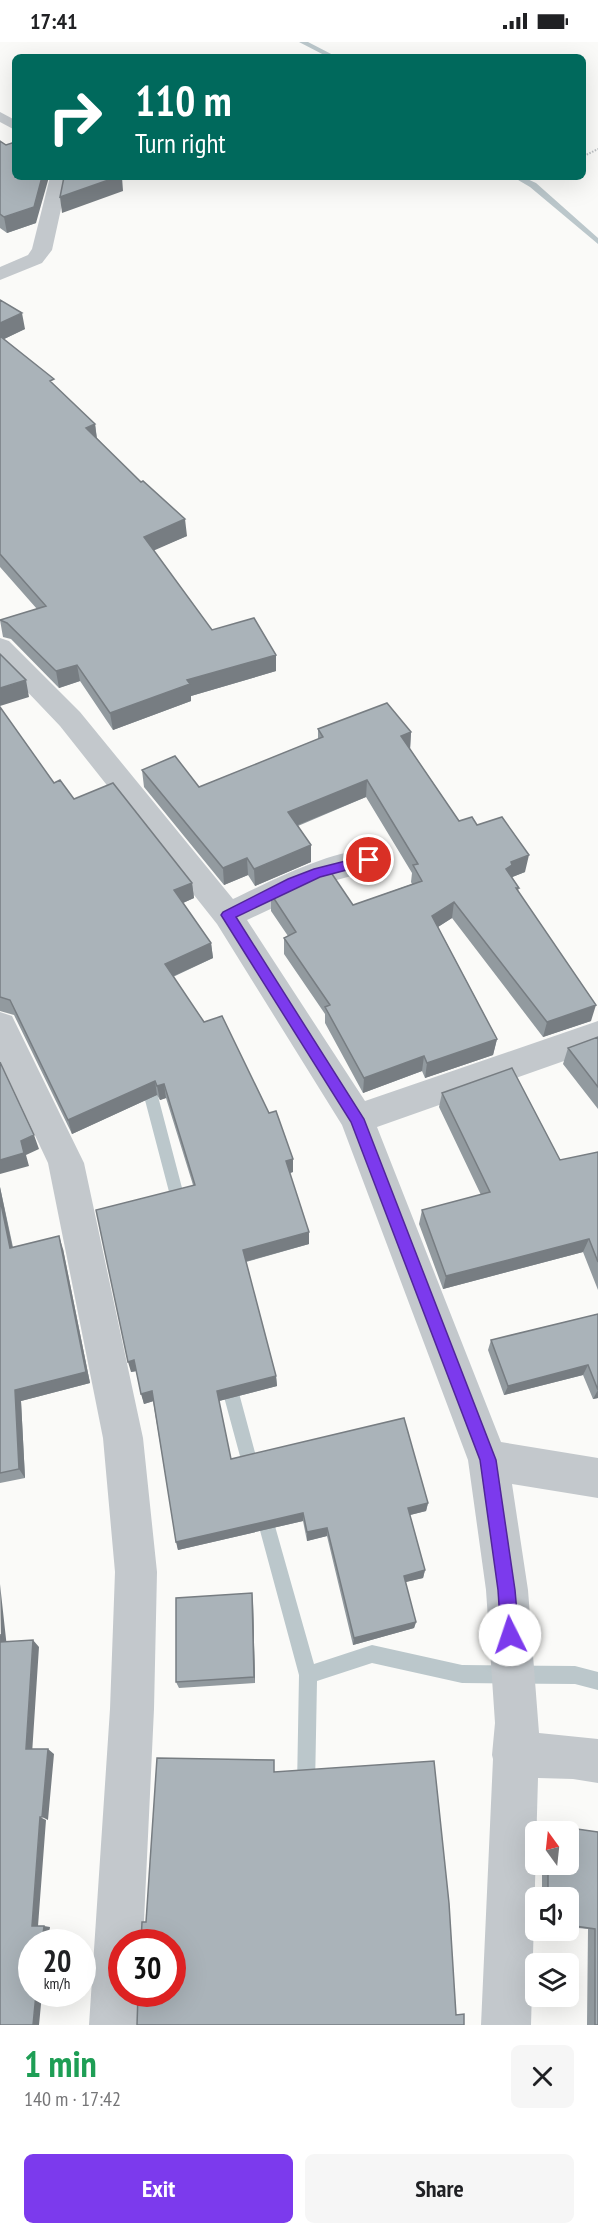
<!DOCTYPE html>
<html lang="en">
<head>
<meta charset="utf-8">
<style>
	:root { --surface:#fff; --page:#f6f6f6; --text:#202124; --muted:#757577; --accent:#7c3aed }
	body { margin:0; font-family:"PT Sans Narrow",sans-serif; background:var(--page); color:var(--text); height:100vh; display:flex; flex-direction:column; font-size:22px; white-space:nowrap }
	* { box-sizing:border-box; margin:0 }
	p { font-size:20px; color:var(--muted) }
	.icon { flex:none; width:33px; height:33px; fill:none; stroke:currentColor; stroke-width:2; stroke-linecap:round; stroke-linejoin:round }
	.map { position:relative; height:1983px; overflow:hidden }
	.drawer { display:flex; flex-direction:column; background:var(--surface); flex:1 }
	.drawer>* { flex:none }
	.banner { position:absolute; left:12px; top:12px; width:574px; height:126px; border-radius:9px; box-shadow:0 6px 24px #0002; background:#00695c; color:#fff; overflow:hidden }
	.needle { width:39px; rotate:345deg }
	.tools { position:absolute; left:525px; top:1779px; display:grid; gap:12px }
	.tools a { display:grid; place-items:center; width:54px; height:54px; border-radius:9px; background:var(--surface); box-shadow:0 6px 24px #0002; font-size:30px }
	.speed { position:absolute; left:18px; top:1887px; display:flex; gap:12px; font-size:30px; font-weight:700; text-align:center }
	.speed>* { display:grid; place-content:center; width:78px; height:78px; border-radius:50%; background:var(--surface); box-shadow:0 6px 24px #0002; line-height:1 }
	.speed small { font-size:15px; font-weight:400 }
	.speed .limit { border:9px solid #d22; background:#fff; color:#111 }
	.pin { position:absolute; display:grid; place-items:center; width:51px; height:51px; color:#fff; margin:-26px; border:3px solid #fff; border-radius:50%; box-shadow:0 2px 6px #0007 }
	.me { position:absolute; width:66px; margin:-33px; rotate:356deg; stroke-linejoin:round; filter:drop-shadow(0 0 4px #0008) }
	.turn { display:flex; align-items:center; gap:21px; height:126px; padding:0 24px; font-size:27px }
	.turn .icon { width:78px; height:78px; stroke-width:2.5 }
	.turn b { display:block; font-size:42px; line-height:51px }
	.round { display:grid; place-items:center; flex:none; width:63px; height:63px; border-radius:9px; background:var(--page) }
	.overview { display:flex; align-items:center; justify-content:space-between; height:102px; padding:0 24px }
	h1 { font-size:36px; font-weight:600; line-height:45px; color:#1e9e55 }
	.cta { display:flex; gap:12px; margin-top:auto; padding:12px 24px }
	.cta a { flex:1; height:69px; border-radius:9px; background:var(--accent); color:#fff; font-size:24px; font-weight:600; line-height:69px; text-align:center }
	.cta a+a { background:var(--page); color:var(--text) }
	.status { display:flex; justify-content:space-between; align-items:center; height:42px; padding:0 30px; background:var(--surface); direction:ltr }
	.status svg { height:16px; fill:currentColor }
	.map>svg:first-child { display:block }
</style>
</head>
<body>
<div class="status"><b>17:41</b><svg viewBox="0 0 49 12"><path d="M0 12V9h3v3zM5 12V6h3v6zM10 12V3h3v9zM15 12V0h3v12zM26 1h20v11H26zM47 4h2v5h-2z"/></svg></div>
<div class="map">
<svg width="598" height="1983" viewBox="0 0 598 1983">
	<rect width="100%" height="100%" fill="#fafaf8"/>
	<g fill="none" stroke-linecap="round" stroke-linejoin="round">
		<!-- stream -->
		<path fill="#bbc7cb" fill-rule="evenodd" d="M299,0H308L337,15H328Z
			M513,135H523L536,141L598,196V202L530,145Z
			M147,1033L152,1035L154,1039L187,1165L185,1170L180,1172L175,1170L173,1165L140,1039L142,1035Z
			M228,1332L234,1335L236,1340L260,1429L258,1435L252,1437L246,1435L244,1429L220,1340L222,1335Z
			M263,1462L269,1464L271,1470L314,1622L372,1603L462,1623L575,1624L598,1630V1648L575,1642L462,1641L372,1621L317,1639L315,1745L313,1752L306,1754L299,1752L297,1745L299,1633L255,1470L257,1464Z"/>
		<!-- path -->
		<path stroke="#bbbfc2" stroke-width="2" stroke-dasharray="1.5 1.5" stroke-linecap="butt" d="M584,114L598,107"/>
		<!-- lane -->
		<path fill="#c3c8cc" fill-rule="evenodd" d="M0,70L15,78V88L0,80Z"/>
		<!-- street -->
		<path fill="#c3c8cc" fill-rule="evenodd" d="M50,135H68L52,208L42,221L0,238V225L28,213L32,207Z
			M0,596L9,599L80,670L233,857C266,842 345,799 380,810L384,818L380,826L326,841L247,878L365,1059L598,979V1007L377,1085L501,1400L598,1416V1456L512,1442L528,1548L539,1691L598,1697V1741L573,1737L538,1736L531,1983H481L493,1717L492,1713L495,1681L486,1548L468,1418L342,1083L217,882L60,684L0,621Z
			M0,970L12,974L84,1121L143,1396L157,1530L154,1667L143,1900H122V1952H140L139,1983H89L110,1667L115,1530L103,1396L48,1121L0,1019Z"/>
	</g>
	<!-- wall -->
	<path fill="#929a9f" d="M0,99L36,181L7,191L0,186Z
		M0,258L25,287L4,297L95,382L97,396L187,494L153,508L212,588L276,613V629L191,654V659L113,688L80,639L59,646L11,597L3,595L0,578L37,567L0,525Z
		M0,665L54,741L74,757L192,841L194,856L183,861L211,901L213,916L173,935L204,980L269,1071L293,1117V1130L290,1131L309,1202L246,1220L276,1334L277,1344L219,1359L231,1417L428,1461L426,1469L410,1473L425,1528L423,1536L405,1540L416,1580L414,1586L353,1603L327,1494L307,1499L303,1479L178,1508L153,1359L144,1362L136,1329L131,1330L193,1143L166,1056L160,1058L157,1053L72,1092L14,973L0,969Z
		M318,687L411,690L410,707L459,779L477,783L525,830L512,835L519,846L518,849L591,979L543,995L452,876L438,885L497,997L493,1013L425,1036L422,1029L363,1051L325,981V972L284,912V896L288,894L271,869V852L353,863L412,842L411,840L412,831L366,755L298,784L311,803V820L255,844L248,833L224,843L144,745L142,728L199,745L318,697Z
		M598,995V1067L563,1022L568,1006Z
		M442,1051L560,1118L598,1110V1248L583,1210L443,1247L419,1182L422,1168L481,1153L439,1065Z
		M0,1145L13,1205L63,1207L90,1341L21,1359L25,1436L0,1441Z
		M598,1272V1356L593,1357L583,1333L504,1353L488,1308L491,1298Z
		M253,1559L255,1641L179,1646L176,1640Z
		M549,1783L598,1790V1983H587L588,1887L568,1885V1856H542V1822H568V1790H543V1786Z"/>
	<!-- shaded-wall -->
	<path fill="#777d82" d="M42,135H49L36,181L7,191L4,175Z
		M117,135H122L123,149L62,171L60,155Z
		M22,271L25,287L0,299V281Z
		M95,382L97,399L86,386Z
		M185,477L187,494L146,512L144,495Z
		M276,613V629L191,654V659L113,688L110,671L187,638Z
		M77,623L80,639L59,646L56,629Z
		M26,638L29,655L0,664V646Z
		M411,690L410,708L401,694Z
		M367,738L366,755L288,787V770Z
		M311,803V820L255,844L254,827Z
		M529,813L525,830L510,836L506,827L511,820Z
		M247,816L248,833L224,843L223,826Z
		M192,841L194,856L176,864L174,848Z
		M454,860L452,876L430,890L432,874Z
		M211,901L213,916L167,937L165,922Z
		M596,963L591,979L543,995L547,980Z
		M497,997L493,1013L425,1036L427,1021Z
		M424,1014L422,1029L363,1051L364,1036Z
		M155,1039L157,1053L72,1092L68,1078Z
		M164,1042L166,1056L160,1058L157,1044Z
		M34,1093L39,1107L26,1113L29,1124L0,1132V1118L21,1099Z
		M293,1117V1130L286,1132V1119Z
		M0,1145L15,1218L10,1206L0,1157Z
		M309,1190V1202L244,1220L243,1208Z
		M59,1194L63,1207L90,1341L21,1359L25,1436L19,1427L15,1348Z
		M589,1197L583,1210L443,1247L446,1234Z
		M134,1318L137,1329L131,1330L128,1320Z
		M588,1323L583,1333L504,1353L508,1344Z
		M276,1334L277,1344L219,1359L217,1349Z
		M598,1348V1356L593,1357Z
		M152,1349L154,1359L144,1362L141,1352Z
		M428,1461L426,1469L406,1474L408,1466Z
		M303,1471V1479L178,1508L176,1500Z
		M327,1486V1494L307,1499V1490Z
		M425,1528L423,1536L402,1541L404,1534Z
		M0,1542L7,1606L1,1600Z
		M252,1551L253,1559L255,1641L254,1635Z
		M416,1580L414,1586L353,1603L354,1596Z
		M33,1598L39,1605L32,1712L26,1707Z
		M48,1707L54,1712L48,1778L42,1775Z
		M40,1775L46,1778L38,1884H32Z
		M44,1884L50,1885L48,1900H42Z
		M36,1952H42L39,1983H33Z"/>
	<!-- building -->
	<path fill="#aab3b9" stroke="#777d82" stroke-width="1.5" d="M0,99L6,103L15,100V135H42L34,165L4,175L0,172Z
		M64,135H117L60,155Z
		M0,258L22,271L0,281Z
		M0,294L54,337L50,339L95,382L86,386L141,440L143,439L185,477L144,495L212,588L254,576L276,613L187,638L190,642L110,671L77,623L56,629L7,581L0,578L46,564L0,512Z
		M0,612L26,638L0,646Z
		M387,661L411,690L401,694L459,779L472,775L477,783L502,775L529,813L511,820L512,823L506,827L519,846H516L596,963L547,980L454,860L432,874L497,997L427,1021L424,1014L364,1036L325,965L330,963L284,896L296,890L271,852L328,826L353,863L422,839L413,823L418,822L367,738L288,770L311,803L254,827L247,816L223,826L142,728L175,714L199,745L323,695L318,687Z
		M0,665L54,741L60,738L74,757L113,741L192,841L174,848L211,901L165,922L204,980L222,974L269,1071L276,1069L293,1117L286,1119L309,1190L243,1208L276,1334L217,1349L231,1417L404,1376L428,1461L408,1466L425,1528L404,1534L416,1580L354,1596L327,1486L307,1490L303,1471L176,1500L152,1349L141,1352L134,1318L128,1320L96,1168L195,1143L164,1042L157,1044L155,1039L68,1078L10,958L0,955Z
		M598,995V1045L568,1006Z
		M0,1020L34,1093L21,1099L24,1111L0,1118Z
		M512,1026L560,1118L598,1110V1220L589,1197L446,1234L422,1168L490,1150L442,1051Z
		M0,1157L10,1206L59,1194L86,1330L15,1348L19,1427L0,1431Z
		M598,1272V1348L588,1323L508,1344L491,1298Z
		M252,1551L254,1635L176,1640V1556Z
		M0,1592L1,1600L33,1598L26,1707H48L42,1775H40L32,1884H44L42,1900H32V1952H36L33,1983H0Z
		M157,1716L274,1718V1730L434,1719L449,1861L456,1973L464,1972V1983H137L138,1953L136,1952H172V1900H141L142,1880H146Z
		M549,1783L598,1790V1983H595V1887L568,1883V1856H548V1822H568V1790H549Z"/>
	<!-- route -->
	<path fill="#7c3aed" stroke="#51269a" stroke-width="1.5" d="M369,813L375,818L373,821L320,835L236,875L364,1077L496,1418L515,1548L519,1593L516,1599L510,1601L504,1599L501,1593L498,1548L480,1418L351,1080L221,873L223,870L288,837L314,827Z"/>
</svg>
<div class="tools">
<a><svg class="needle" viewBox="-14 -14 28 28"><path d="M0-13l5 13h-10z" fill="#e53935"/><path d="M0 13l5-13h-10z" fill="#757577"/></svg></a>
<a><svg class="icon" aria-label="sound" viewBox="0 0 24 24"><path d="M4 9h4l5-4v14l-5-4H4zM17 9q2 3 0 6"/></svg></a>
<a><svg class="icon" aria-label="layers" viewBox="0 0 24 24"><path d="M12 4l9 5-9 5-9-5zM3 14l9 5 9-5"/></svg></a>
</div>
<div class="speed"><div>20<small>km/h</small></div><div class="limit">30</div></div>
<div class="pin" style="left:369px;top:818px;background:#d93025"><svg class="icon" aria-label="arrive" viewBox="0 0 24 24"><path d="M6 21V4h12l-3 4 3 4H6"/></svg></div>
<svg class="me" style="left:510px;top:1593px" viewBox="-20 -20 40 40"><circle r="19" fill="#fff"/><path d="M0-13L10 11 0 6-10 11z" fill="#7c3aed"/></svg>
<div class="banner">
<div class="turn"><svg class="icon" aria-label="right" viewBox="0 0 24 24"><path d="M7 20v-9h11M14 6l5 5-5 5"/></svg><div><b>110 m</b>Turn right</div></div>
</div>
</div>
<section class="drawer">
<div class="overview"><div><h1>1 min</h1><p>140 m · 17:42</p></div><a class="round"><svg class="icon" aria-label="close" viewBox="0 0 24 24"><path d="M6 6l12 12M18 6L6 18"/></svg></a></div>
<div class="cta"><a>Exit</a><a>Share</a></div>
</section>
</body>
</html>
